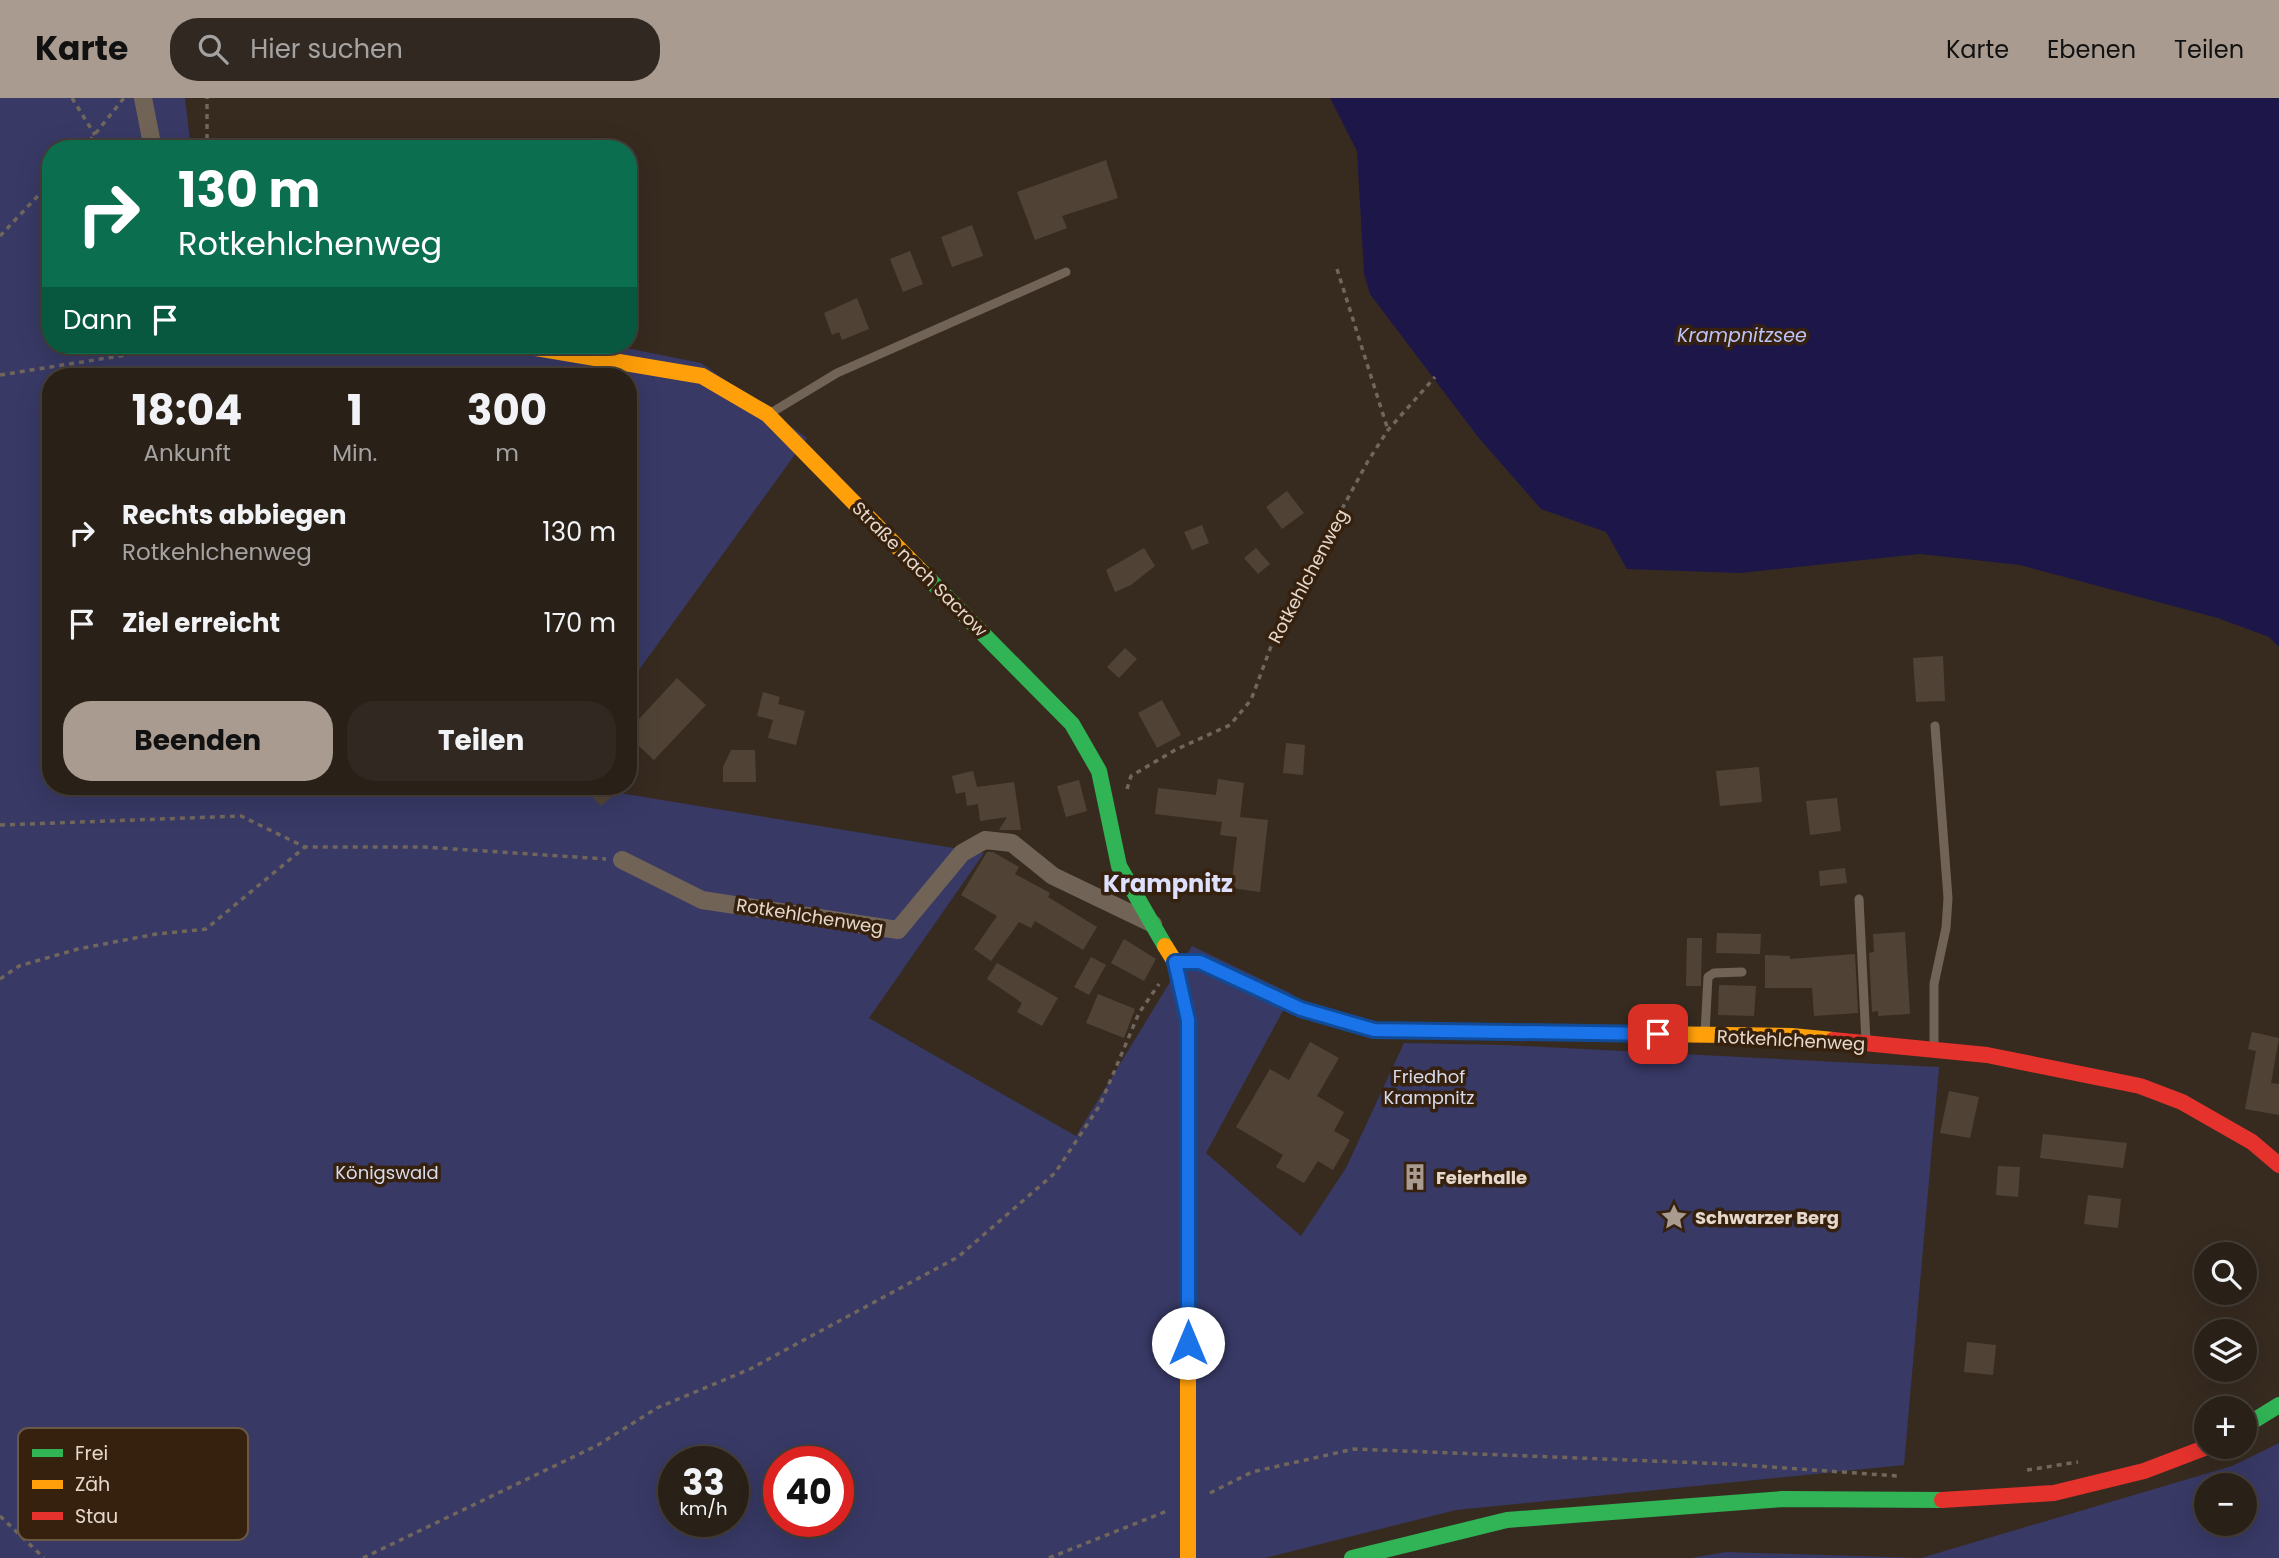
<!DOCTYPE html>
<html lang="de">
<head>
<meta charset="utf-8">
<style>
	:root { --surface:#292018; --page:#312821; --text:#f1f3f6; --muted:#a5a3a2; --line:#453e37; --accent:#a99b90 }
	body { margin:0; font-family:Poppins,sans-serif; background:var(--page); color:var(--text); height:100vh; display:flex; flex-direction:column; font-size:26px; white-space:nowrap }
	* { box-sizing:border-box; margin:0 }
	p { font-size:23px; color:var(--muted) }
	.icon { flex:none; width:38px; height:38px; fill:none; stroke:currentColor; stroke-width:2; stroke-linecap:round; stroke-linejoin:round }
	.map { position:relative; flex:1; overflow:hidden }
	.sheet { position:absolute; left:42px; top:270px; width:595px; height:427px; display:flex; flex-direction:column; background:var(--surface); border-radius:28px; box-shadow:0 7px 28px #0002,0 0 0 2px var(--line) }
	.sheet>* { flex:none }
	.hud { position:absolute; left:42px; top:42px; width:595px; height:214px; border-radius:28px; box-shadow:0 7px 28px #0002,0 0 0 2px var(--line); background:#0b6e4f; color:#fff; overflow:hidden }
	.tools { position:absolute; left:2194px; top:1144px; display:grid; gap:14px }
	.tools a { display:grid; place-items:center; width:63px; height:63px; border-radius:50%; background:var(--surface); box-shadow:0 7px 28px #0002,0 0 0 2px var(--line); font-size:35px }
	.speed { position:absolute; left:658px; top:1348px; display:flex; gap:14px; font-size:35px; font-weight:700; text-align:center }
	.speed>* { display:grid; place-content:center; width:91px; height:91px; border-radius:50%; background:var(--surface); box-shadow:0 7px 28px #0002,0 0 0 2px var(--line); line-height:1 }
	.speed small { font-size:18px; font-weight:400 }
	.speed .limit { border:10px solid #d22; background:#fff; color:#111 }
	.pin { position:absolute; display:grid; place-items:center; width:60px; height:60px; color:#fff; margin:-30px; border-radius:14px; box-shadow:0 4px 10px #0006 }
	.me { position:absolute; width:77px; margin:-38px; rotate:0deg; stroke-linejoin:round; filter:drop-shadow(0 0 5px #0008) }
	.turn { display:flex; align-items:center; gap:24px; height:147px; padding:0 21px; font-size:32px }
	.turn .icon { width:91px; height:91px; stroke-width:2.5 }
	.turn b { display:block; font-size:49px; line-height:60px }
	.then { display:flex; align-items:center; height:66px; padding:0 21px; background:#0003; gap:14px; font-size:26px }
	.eta { display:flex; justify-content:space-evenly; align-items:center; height:119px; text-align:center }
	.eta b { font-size:42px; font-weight:700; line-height:49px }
	.action { display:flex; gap:14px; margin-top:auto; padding:14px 21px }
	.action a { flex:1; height:80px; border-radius:28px; background:var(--accent); color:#111; font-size:28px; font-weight:700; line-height:80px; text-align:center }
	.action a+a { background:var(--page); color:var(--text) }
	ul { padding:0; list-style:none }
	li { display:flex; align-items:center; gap:21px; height:91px; padding:0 21px }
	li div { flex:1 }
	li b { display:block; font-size:26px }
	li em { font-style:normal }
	header { display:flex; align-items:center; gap:42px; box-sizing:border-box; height:98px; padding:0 35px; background:var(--accent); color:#111 }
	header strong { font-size:33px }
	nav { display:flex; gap:38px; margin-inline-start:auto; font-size:24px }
	.search { width:490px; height:63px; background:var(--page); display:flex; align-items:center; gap:18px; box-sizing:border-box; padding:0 24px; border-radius:28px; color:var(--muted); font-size:26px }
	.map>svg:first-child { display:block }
</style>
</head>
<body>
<header>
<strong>Karte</strong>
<div class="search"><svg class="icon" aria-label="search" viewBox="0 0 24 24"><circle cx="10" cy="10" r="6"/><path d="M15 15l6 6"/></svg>Hier suchen</div>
<nav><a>Karte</a><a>Ebenen</a><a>Teilen</a></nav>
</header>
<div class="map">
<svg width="2279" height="1460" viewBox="0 0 2279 1460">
	<rect width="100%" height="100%" fill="#372b20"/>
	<!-- green -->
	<path fill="#383965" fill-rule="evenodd" d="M0,0H185L191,51H51V247H611L701,265L807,340L628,587V278H51V688H577L984,755L869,920L1076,1038L1192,848L1292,896L1206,1055L1301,1138L1346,1070L1404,945L1503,947L1939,969L1904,1367L1456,1412L1265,1460H0ZM674,1363H733V1423H674ZM779,1363H838V1423H779Z
		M2279,1345V1460H1691L1726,1454L1921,1460L2232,1368ZM2207,1388H2245V1426H2207Z"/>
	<!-- water -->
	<path fill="#1c1649" d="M1330,0H2279V549L2269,539L2218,520L2020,467L1920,456L1740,475L1627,471L1606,434L1541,411L1478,339L1370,196L1364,176L1357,53Z"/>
	<!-- building -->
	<path fill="#504336" d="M1106,62L1118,100L1062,118L1067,130L1035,142L1017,94Z
		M972,127L983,158L952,169L941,139Z
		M910,153L923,186L903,194L890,161Z
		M857,200L869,231L842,242L839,234L832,237L824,215Z
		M1287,393L1304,415L1282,431L1266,409Z
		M1202,427L1209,445L1192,452L1184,434Z
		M1144,450L1155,468L1131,487L1115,494L1106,472Z
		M1256,450L1270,466L1258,476L1244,460Z
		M1125,550L1137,561L1119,580L1107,569Z
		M1943,558L1945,603L1916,604L1913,560Z
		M677,580L706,607L654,662L628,638V633Z
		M763,594L780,599L778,606L805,613L796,647L768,640L773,622L757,618Z
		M1162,602L1181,637L1157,650L1138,615Z
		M1286,645L1305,647L1303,677L1283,675Z
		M731,652H755L756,684H723V669Z
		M1759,669L1762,704L1720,708L1716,673Z
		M973,673L977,689L1014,684L1021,732H999L1007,719L980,723L978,706L967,708L965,694L956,696L952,678Z
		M1218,681L1244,685L1240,719L1268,722L1260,794L1231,790L1237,739L1220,737L1222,724L1155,716L1158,690L1216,697Z
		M1079,682L1087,713L1066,719L1057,688Z
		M582,688H624L601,708Z
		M1837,700L1841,733L1810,737L1806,703Z
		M987,754H993L1019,769L1015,776L1050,795L1048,799L1097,829L1083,852L1035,823L1031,830L1019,824L991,863L974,851L997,818L961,797Z
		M1845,770L1847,785L1820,788L1819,773Z
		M1905,834L1910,916L1878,918V913L1872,914L1869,855L1874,854L1873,836Z
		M1717,835L1761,836L1760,856L1716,855Z
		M1687,840H1702L1701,888H1686Z
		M1124,841L1156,861L1144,883L1111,865Z
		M1855,856L1858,915L1814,918L1812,890H1765V857L1790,858V861Z
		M1091,859L1106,867L1089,897L1074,889Z
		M997,865L1058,900L1042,928L1017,914L1022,905L987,881Z
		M1719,887L1756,888L1754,918L1718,917Z
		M1098,896L1135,911L1124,940L1086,925Z
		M2252,934L2279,940L2271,985L2279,986V1017L2245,1011L2256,953L2248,951Z
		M1310,944L1339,960L1317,998L1344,1014L1334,1033L1350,1042L1333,1072L1318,1063L1304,1085L1276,1069L1283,1057L1236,1029L1270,971L1289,982Z
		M1949,993L1979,999L1970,1040L1940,1035Z
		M2043,1036L2127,1045L2123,1070L2040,1060Z
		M1998,1068L2020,1069L2018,1099L1996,1097Z
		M2088,1097L2121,1101L2118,1130L2084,1126Z
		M1967,1244L1996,1247L1993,1277L1964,1274Z"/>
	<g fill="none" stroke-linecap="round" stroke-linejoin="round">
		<!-- path -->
		<path stroke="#71665c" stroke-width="3.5" stroke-dasharray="5 5" stroke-linecap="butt" d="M72,0L95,37
			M83,51L124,0
			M207,51V0
			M0,138L51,84
			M1337,171L1388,332
			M0,277L189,247
			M1127,691L1131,678L1175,652L1230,627L1251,602L1279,527L1368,363L1388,332L1435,279
			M0,727L241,718L305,749H424L606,761
			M0,881L19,868L78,851L156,836L206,831L305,749
			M2027,1372L2078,1364
			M1210,1395L1252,1374L1354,1351L1729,1366L1898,1378
			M0,1418L44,1460
			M363,1460L598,1347L657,1310L750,1271L958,1159L1055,1075L1100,1007L1139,915L1159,886
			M1049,1460L1167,1413"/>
		<!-- lane -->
		<path stroke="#716457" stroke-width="9" d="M769,316L837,275L1066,174
			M1859,801L1866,944
			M1705,935L1708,879L1714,875L1742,874
			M1934,950V886L1946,830L1948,800L1935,628"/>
		<!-- street -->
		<path stroke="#716457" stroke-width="18" d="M143,0L153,51
			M622,762L702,802L898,832L962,755L985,742L1012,745L1053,778L1153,826"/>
		<!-- fast -->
		<path stroke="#30b455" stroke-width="16" d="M922,474L1072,626L1099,673L1119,768L1165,848
			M1175,864H1200L1301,911L1374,932L1502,934
			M2245,1328L2279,1307
			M1352,1460L1507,1422L1783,1401L1942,1402"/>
		<!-- slow -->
		<path stroke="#ff9f0a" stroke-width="16" d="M518,247L702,278L767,316L922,474
			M1165,848L1175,864L1188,922V1460
			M1502,934L1792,938L1833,942"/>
		<!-- jam -->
		<path stroke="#e5322d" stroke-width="16" d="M1833,942L1987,957L2140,988L2182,1004L2252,1044L2279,1067
			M1942,1402L2054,1395L2144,1373L2207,1349"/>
	</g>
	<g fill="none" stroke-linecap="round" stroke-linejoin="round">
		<defs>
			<path id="route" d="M1188,1245V922L1175,864H1200L1301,911L1374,932L1658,936"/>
		</defs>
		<!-- route casing -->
		<use href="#route" stroke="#114b97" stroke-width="18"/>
		<!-- route -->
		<use href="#route" stroke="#1a73e8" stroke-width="12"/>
	</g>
	<!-- icons -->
	<defs>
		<symbol id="building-bare" viewBox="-9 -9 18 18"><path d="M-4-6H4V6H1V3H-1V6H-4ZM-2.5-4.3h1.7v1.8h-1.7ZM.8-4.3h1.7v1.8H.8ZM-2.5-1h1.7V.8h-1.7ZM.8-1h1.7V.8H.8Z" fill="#a99b90" stroke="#35210d" stroke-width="2.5" paint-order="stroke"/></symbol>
		<symbol id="sight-bare" viewBox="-9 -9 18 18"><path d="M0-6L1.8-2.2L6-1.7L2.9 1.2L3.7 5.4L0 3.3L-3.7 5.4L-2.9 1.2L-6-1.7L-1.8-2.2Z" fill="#a99b90" stroke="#35210d" stroke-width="2.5" paint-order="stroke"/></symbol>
	</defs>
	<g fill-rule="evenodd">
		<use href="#building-bare" x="1396" y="1060" width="38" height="38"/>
		<use href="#sight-bare" x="1655" y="1100" width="38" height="38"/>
	</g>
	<g text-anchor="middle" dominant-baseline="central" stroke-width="7" stroke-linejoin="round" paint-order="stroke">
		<!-- street labels -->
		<g font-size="18" fill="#e6d8cc" stroke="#35210d">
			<text transform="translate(920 471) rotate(45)">Straße nach Sacrow</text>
			<text transform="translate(1308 478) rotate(-62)">Rotkehlchenweg</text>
			<text transform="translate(810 818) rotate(9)">Rotkehlchenweg</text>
			<text transform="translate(1791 942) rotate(3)">Rotkehlchenweg</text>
		</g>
		<!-- park labels -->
		<g font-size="18" fill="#d8dbee" stroke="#35210d">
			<text x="1429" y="978">Friedhof<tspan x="1429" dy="21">Krampnitz</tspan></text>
			<text x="387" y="1074">Königswald</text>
		</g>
		<!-- poi labels -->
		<g font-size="18" font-weight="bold" fill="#e6d8cc" stroke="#35210d" text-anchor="start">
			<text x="1436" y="1079">Feierhalle</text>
			<text x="1695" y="1119">Schwarzer Berg</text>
		</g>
		<!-- water labels -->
		<g font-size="19" font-style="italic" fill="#bdc4fb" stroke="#35210d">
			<text x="1742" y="237">Krampnitzsee</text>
		</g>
		<!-- district labels -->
		<g font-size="24" font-weight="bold" fill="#dde1fe" stroke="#35210d">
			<text x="1168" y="785">Krampnitz</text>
		</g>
	</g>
	<!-- legend -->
	<rect x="18" y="1330" width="230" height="112" rx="10" fill="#35210d" stroke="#6a5846" stroke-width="2"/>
	<rect x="32" y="1351" width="31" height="8" fill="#30b455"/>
	<rect x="32" y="1382" width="31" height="9" fill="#ff9f0a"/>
	<rect x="32" y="1414" width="31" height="8" fill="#e5322d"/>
	<g font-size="19" fill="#e6d8cc">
		<text x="75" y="1362">Frei</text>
		<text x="75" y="1393">Zäh</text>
		<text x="75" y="1425">Stau</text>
	</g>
</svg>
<div class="tools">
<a><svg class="icon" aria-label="search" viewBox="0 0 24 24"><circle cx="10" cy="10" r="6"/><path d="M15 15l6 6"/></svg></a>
<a><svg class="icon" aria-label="layers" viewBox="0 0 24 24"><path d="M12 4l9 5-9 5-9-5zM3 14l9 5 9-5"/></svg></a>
<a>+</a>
<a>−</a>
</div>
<div class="speed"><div>33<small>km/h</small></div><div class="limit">40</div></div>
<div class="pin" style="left:1658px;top:936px;background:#d93025"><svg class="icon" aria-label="arrive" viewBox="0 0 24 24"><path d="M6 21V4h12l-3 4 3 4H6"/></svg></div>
<svg class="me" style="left:1188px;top:1245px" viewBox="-20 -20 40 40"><circle r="19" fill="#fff"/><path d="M0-13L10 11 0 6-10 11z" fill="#1a73e8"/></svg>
<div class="hud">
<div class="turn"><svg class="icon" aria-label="right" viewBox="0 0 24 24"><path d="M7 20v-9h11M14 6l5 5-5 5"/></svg><div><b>130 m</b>Rotkehlchenweg</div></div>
<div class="then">Dann<svg class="icon" aria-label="arrive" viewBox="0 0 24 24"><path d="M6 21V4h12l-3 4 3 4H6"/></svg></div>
</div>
<section class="sheet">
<div class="eta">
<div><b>18:04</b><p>Ankunft</p></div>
<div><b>1</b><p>Min.</p></div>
<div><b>300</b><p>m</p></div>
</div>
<ul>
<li><svg class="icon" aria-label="right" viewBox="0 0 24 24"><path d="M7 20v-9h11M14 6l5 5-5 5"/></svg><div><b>Rechts abbiegen</b><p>Rotkehlchenweg</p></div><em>130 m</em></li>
<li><svg class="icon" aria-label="arrive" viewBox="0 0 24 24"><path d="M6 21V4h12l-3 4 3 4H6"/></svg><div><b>Ziel erreicht</b></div><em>170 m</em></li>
</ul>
<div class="action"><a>Beenden</a><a>Teilen</a></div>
</section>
</div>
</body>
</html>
